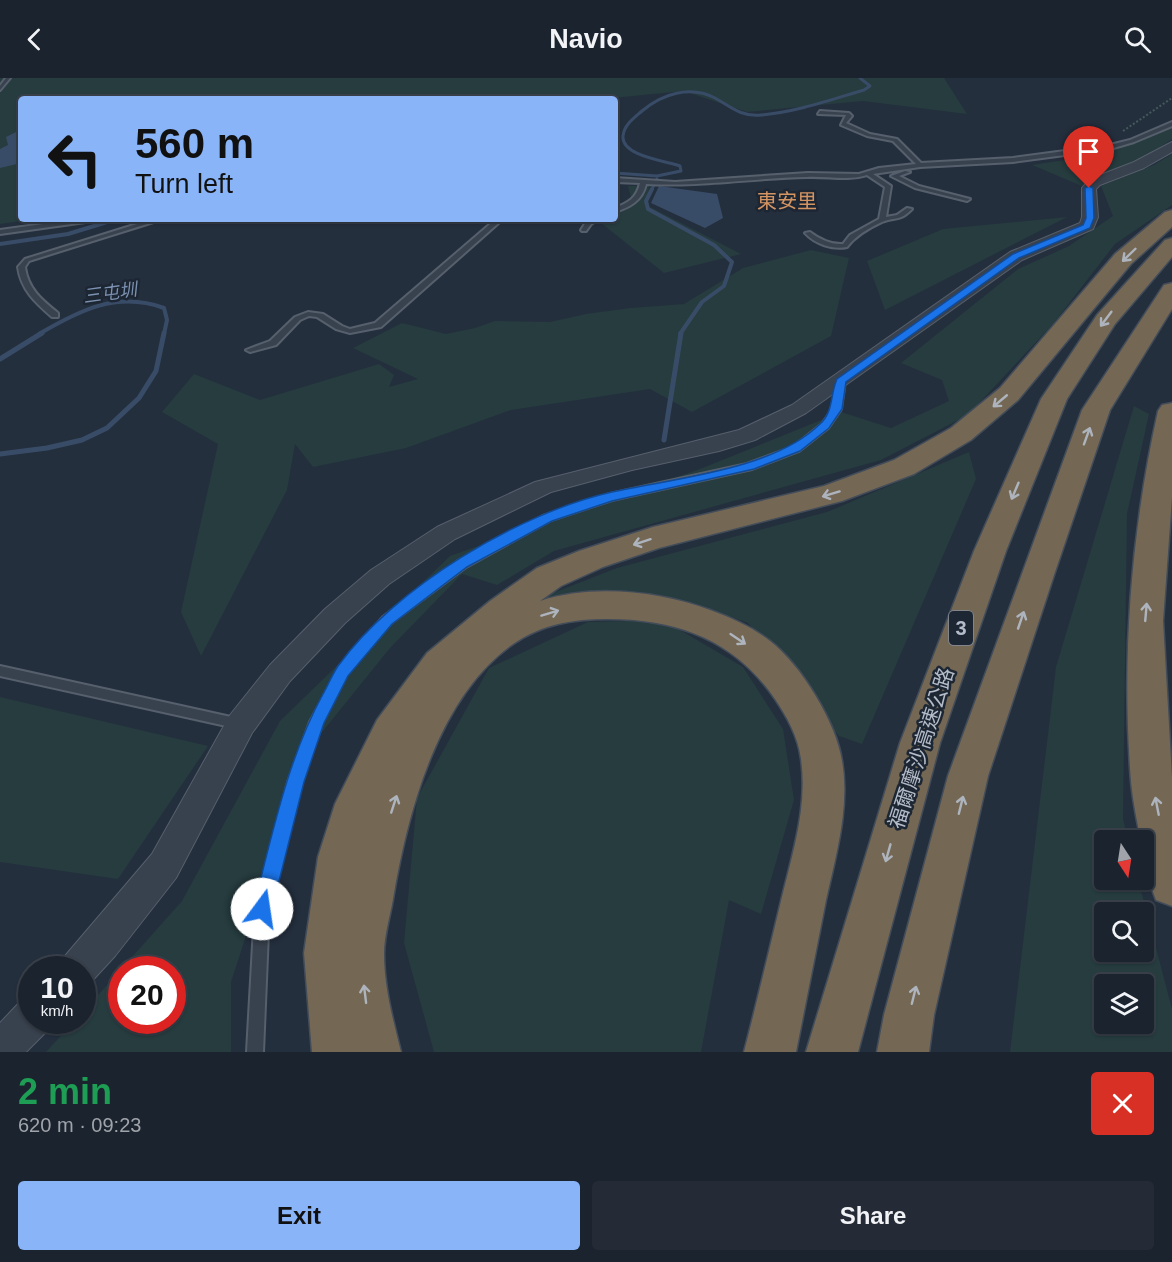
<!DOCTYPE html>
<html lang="en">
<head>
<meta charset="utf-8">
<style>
	:root { --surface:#1b232e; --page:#242b36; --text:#f1f3f6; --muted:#a0a4aa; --line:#39404a; --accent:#8ab4f8 }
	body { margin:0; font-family:Helvetica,"Noto Sans TC",sans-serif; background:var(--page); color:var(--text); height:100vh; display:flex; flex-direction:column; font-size:22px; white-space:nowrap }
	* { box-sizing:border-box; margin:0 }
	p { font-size:20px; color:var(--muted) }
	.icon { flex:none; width:33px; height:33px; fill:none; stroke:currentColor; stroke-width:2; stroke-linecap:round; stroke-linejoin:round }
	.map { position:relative; height:974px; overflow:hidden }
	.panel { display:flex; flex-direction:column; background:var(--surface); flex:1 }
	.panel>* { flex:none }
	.banner { position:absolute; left:18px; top:18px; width:600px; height:126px; border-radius:6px; box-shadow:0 2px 4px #0004,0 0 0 2px var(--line); background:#8ab4f8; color:#111; overflow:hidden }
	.needle { width:39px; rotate:168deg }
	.fabs { position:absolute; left:1094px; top:752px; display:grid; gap:12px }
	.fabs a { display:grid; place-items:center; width:60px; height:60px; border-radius:6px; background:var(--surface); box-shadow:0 2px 4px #0004,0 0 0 2px var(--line); font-size:30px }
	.speed { position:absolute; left:18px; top:878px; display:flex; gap:12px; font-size:30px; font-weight:700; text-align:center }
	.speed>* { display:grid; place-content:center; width:78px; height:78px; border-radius:50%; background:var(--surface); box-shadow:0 2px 4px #0004,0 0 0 2px var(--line); line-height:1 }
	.speed small { font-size:15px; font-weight:400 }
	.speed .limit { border:9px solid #d22; background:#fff; color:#111 }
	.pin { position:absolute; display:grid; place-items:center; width:51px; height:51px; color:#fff; margin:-62px -26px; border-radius:50% 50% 50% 0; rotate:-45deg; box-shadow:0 0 6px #0007 }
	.pin .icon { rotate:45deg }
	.me { position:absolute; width:66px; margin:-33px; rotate:14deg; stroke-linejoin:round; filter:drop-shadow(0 0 4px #0008) }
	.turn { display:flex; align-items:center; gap:21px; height:126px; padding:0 18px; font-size:27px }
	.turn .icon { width:78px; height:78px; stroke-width:2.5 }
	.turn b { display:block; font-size:42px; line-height:51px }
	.round { display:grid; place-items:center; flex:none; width:63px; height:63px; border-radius:6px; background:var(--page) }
	.head { display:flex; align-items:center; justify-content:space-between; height:102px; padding:0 18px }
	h1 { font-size:36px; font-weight:800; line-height:45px; color:#1e9e55 }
	.action { display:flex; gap:12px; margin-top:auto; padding:12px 18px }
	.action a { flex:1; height:69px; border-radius:6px; background:var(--accent); color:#111; font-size:24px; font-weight:800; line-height:69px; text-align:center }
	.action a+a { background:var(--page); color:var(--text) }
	header { display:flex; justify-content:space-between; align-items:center; height:78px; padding:0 18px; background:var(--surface); font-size:27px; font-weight:800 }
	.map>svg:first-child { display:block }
</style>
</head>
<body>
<header><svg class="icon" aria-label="back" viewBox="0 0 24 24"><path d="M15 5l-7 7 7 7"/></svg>Navio<svg class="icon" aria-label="search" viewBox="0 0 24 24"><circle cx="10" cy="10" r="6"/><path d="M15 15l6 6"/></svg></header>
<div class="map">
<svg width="1172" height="974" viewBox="0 0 1172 974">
	<rect width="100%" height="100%" fill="#242f3e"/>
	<!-- green -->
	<path fill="#263c3f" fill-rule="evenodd" d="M0,0H944L967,36L863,23L747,34L684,13L602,21H21V141H36L0,146Z
		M1172,48V61L1149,77L1088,102L1082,108L1032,87L1098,77Z
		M1172,76V127L1115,166L1053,246L968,337L881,382L554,473L497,507L462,496L390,570L306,674L231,904V974H46L75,942H82L83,934L182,823L280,643L450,478L700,391L841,334L891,350L949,323L942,302L901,285L1018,191L1069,168L1113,138L1101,108L1154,87ZM122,891H172V942H122Z
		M628,108H649L648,128L741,176L664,195L596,141H615V128L632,123Z
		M1067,139L885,232L867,183L943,151Z
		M811,172L849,180L831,258L692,334L650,311L511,332L406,370L313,389L295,366L287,412L201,578L181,534L218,366L162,334L194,296L260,322L379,286L394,297L389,309L418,301L353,270L402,245L446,256L475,250L495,243L550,244L586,236L631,230L684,226L743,190Z
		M1134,328L1149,336L1127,436L1123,741L1128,762H1104V801H1138L1172,931V974H1010L1056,589ZM1104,834H1143V873H1104ZM1104,906H1143V945H1104Z
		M969,374L976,401L862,666L839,658L748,545L690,524L558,522L538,525L535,522L617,490L827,434Z
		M663,542L743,589L783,651L794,722L761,836L729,822L701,974H434L404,865L417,720L489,590L588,544Z
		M0,619L208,668L118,801L0,784Z"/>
	<!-- water -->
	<path fill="#394c67" d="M21,44V85L0,90V71L8,67L6,59L16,54Z
		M659,108L717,116L723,140L705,150L651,125Z"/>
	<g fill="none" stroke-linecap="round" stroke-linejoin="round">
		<!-- stream-far2 -->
		<path stroke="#394c67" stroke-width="3" d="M615,95L657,98L681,93L680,88C666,83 621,78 623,58C624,47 634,40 642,33C662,16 690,7 715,20C731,29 741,39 761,37C796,34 830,22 864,12L870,8L860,0
			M651,113L657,101"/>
		<!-- stream-far1 -->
		<path stroke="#394c67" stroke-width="4" d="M652,111L646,123L648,131L714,167L732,184L724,208L702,224L680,256
			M0,166L68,156L117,141
			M39,256C80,232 117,213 164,230L167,242L164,256"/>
		<!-- stream -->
		<path stroke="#394c67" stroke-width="5" d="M0,281L42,255
			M664,362L681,255
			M0,376L47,370L82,362L107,350L139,320L156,293L164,255"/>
		<defs>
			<path id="service" d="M6,0H10L0,12V8Z
				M820,33L849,35L852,38L846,45L870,56L897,61L921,85L1013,80L1110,67L1130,62L1172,44V48L1134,64L1110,71L1013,84L920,89L873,96L891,108L886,139L897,137L907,130L912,131C899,144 897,138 882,144C869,150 856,157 847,169C833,172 815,166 805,155L810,154C819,161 832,167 843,166L850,157L879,141L885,109L867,97C848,103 827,98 807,99C753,100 700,109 646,106C642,123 630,129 615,134V130C628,125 637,120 640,105L615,104V100L675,104L808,95L859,96L879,90L916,86L893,63L867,58L841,47L846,37L818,36Z
				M905,93L910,94L899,98L919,108L970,121L967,123L915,110L891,98Z
				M79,141H96L93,143L0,156V152Z
				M153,141H163L29,183L25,189C28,211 42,222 58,235V239H52C36,225 21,212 18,189L25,181Z
				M496,141H503L381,249L350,255L336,251L317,239L309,238L300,242L276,267L250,274L246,272L270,263L295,239L308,234L323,236L342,248L350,251L375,245Z
				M590,141H598L591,146L586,153H582L581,152L586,144Z
				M838,301H844L845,303L841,331L828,350L799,373L752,391L612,422L551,442L466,489L391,545L347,596L322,645L302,704L269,831L263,974H247L255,831L288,704L310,644L339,590L383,539L458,483L543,438L610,416L747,386L793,369L822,346L833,331Z
				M0,588L240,641L244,642L246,646L244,650L240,651L0,598Z"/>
			<path id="tertiary" d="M1172,64V74L1144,90L1100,107L1096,111L1098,139L1093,151L1022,182L806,335L755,362L719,373L632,392L551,414L455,461L389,506L345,545L290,603L252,655L176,800L115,878L91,904L82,908V891H59L65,878L152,776L230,637L270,587L325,531L371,492L437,449L535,404L739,352L792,327L1010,174L1080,145L1082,139V110L1090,101L1134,84Z
				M32,921V942H50L46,954L26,974H0V945L18,926Z"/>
			<path id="motorway" d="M1172,132V149L1131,186L1018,322L971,362L914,396L842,423L659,470L603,489L561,508L540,523C593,506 658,513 710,532C732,540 752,549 770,563C801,587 836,644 842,683C850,729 836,777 826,822C816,873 806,923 796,974H744C757,924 769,873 781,823C792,777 808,729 801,681C798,658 787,639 775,621C735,562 677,541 608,541C573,541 542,546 513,566C438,618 407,736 393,821C390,839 384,857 384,876C384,909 393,942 401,974H312L304,875L318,779L335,726L377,642L427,575L490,523L537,490L579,473L653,449L824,408L894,382L951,350L1000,310L1115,176L1165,134Z
				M1172,160V179L1115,246L1067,321L1006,473L940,665L858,974H806L900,665L974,473L1041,321L1097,237L1165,162Z
				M1172,205V231L1110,332L1055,494L988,698L934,937L929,974H877L884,937L948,698L1082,332L1164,207Z
				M1172,325V419L1163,543L1172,700V828L1156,822L1150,806C1143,768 1132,730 1130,690C1122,571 1132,450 1158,333L1162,327Z"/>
		</defs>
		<!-- service casing -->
		<use href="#service" stroke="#565f6c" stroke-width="4"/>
		<!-- tertiary casing -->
		<use href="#tertiary" stroke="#565f6c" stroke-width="2"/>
		<!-- motorway casing -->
		<use href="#motorway" stroke="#434c59" stroke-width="3"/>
		<!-- path -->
		<path stroke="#44595c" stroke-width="2" stroke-dasharray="2 2" stroke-linecap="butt" d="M1123,53L1172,20"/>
		<!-- service -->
		<use href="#service" fill="#38414e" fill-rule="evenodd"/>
		<!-- tertiary -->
		<use href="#tertiary" fill="#38414e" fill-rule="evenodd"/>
		<!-- motorway -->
		<use href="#motorway" fill="#746855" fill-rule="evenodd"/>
	</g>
	<!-- one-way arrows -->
	<defs><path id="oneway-shaft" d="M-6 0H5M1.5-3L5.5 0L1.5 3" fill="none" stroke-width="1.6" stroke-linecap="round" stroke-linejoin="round" transform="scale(1.5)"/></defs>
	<g stroke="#aeb4bd">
		<use href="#oneway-shaft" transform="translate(1129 177) rotate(136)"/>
		<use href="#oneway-shaft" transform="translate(1106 241) rotate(127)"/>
		<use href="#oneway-shaft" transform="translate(1000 323) rotate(140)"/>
		<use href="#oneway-shaft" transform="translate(1087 358) rotate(-70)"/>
		<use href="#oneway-shaft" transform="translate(1015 413) rotate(113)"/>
		<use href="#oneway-shaft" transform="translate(831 416) rotate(163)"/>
		<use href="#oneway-shaft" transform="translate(642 464) rotate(162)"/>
		<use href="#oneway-shaft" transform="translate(1146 534) rotate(-85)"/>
		<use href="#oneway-shaft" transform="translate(550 535) rotate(-17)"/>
		<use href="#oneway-shaft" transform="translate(1021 542) rotate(-71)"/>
		<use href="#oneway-shaft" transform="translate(738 561) rotate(34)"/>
		<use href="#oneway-shaft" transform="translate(394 726) rotate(-72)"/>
		<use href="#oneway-shaft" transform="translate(961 727) rotate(-76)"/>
		<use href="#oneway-shaft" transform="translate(1157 728) rotate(-101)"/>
		<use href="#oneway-shaft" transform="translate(888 775) rotate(106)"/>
		<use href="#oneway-shaft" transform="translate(365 916) rotate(-97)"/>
		<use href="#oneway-shaft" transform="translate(914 917) rotate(-76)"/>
	</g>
	<!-- route -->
	<path fill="#1a73e8" stroke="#114b97" stroke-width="1.5" d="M1089,108L1093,110L1094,140L1090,150L1019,180L846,304L842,331L829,350L800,373L754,391L612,423L552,443L467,489L392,546L348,598L324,645L304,704L272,831L269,837L262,840L256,837L253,831C272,758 287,682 323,616C328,607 332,597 338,588C394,510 518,435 612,414C675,400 773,392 820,346C834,333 830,316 837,301L1013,176L1083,147L1086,140L1085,110Z"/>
	<g text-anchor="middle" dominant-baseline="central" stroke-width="5" stroke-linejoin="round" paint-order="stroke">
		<!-- far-water labels -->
		<g font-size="18" font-style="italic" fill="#7c92b1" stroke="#1d2633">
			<text transform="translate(110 215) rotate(-8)">三屯圳</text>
		</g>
		<!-- far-quarter labels -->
		<g font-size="20" fill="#d59563" stroke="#1d2633">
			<text x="787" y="123">東安里</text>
		</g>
		<!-- shield labels -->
		<rect fill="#1d2633" stroke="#878f9c" stroke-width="1.5" x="949" y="533" width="24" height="34" rx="4.5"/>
		<g font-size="20" font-weight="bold" fill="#b4bcc9">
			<text x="961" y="550">3</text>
		</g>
		<!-- street labels -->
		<g font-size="21" fill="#b4bcc9" stroke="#1d2633">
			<text transform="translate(921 670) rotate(-72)">福爾摩沙高速公路</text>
		</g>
	</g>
</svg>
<div class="fabs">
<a><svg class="needle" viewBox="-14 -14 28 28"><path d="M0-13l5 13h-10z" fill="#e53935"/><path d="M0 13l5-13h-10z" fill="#a0a4aa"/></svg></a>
<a><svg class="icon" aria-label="search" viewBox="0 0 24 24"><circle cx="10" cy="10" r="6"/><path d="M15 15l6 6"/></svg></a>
<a><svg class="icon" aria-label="layers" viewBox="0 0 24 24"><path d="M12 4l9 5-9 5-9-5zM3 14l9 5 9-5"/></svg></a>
</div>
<div class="speed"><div>10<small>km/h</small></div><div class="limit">20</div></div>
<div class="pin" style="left:1089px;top:110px;background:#d93025"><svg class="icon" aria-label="arrive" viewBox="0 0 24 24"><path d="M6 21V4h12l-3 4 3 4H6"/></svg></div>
<svg class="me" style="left:262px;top:831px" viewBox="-20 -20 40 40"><circle r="19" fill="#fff"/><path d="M0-13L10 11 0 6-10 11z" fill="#1a73e8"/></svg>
<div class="banner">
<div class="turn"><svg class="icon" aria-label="left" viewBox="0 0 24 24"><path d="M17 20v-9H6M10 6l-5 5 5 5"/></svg><div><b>560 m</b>Turn left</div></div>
</div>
</div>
<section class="panel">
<div class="head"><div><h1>2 min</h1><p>620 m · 09:23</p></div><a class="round" style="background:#d93025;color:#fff"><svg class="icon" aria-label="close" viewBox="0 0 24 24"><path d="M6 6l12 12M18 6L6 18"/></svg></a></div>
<div class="action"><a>Exit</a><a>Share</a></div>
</section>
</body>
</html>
